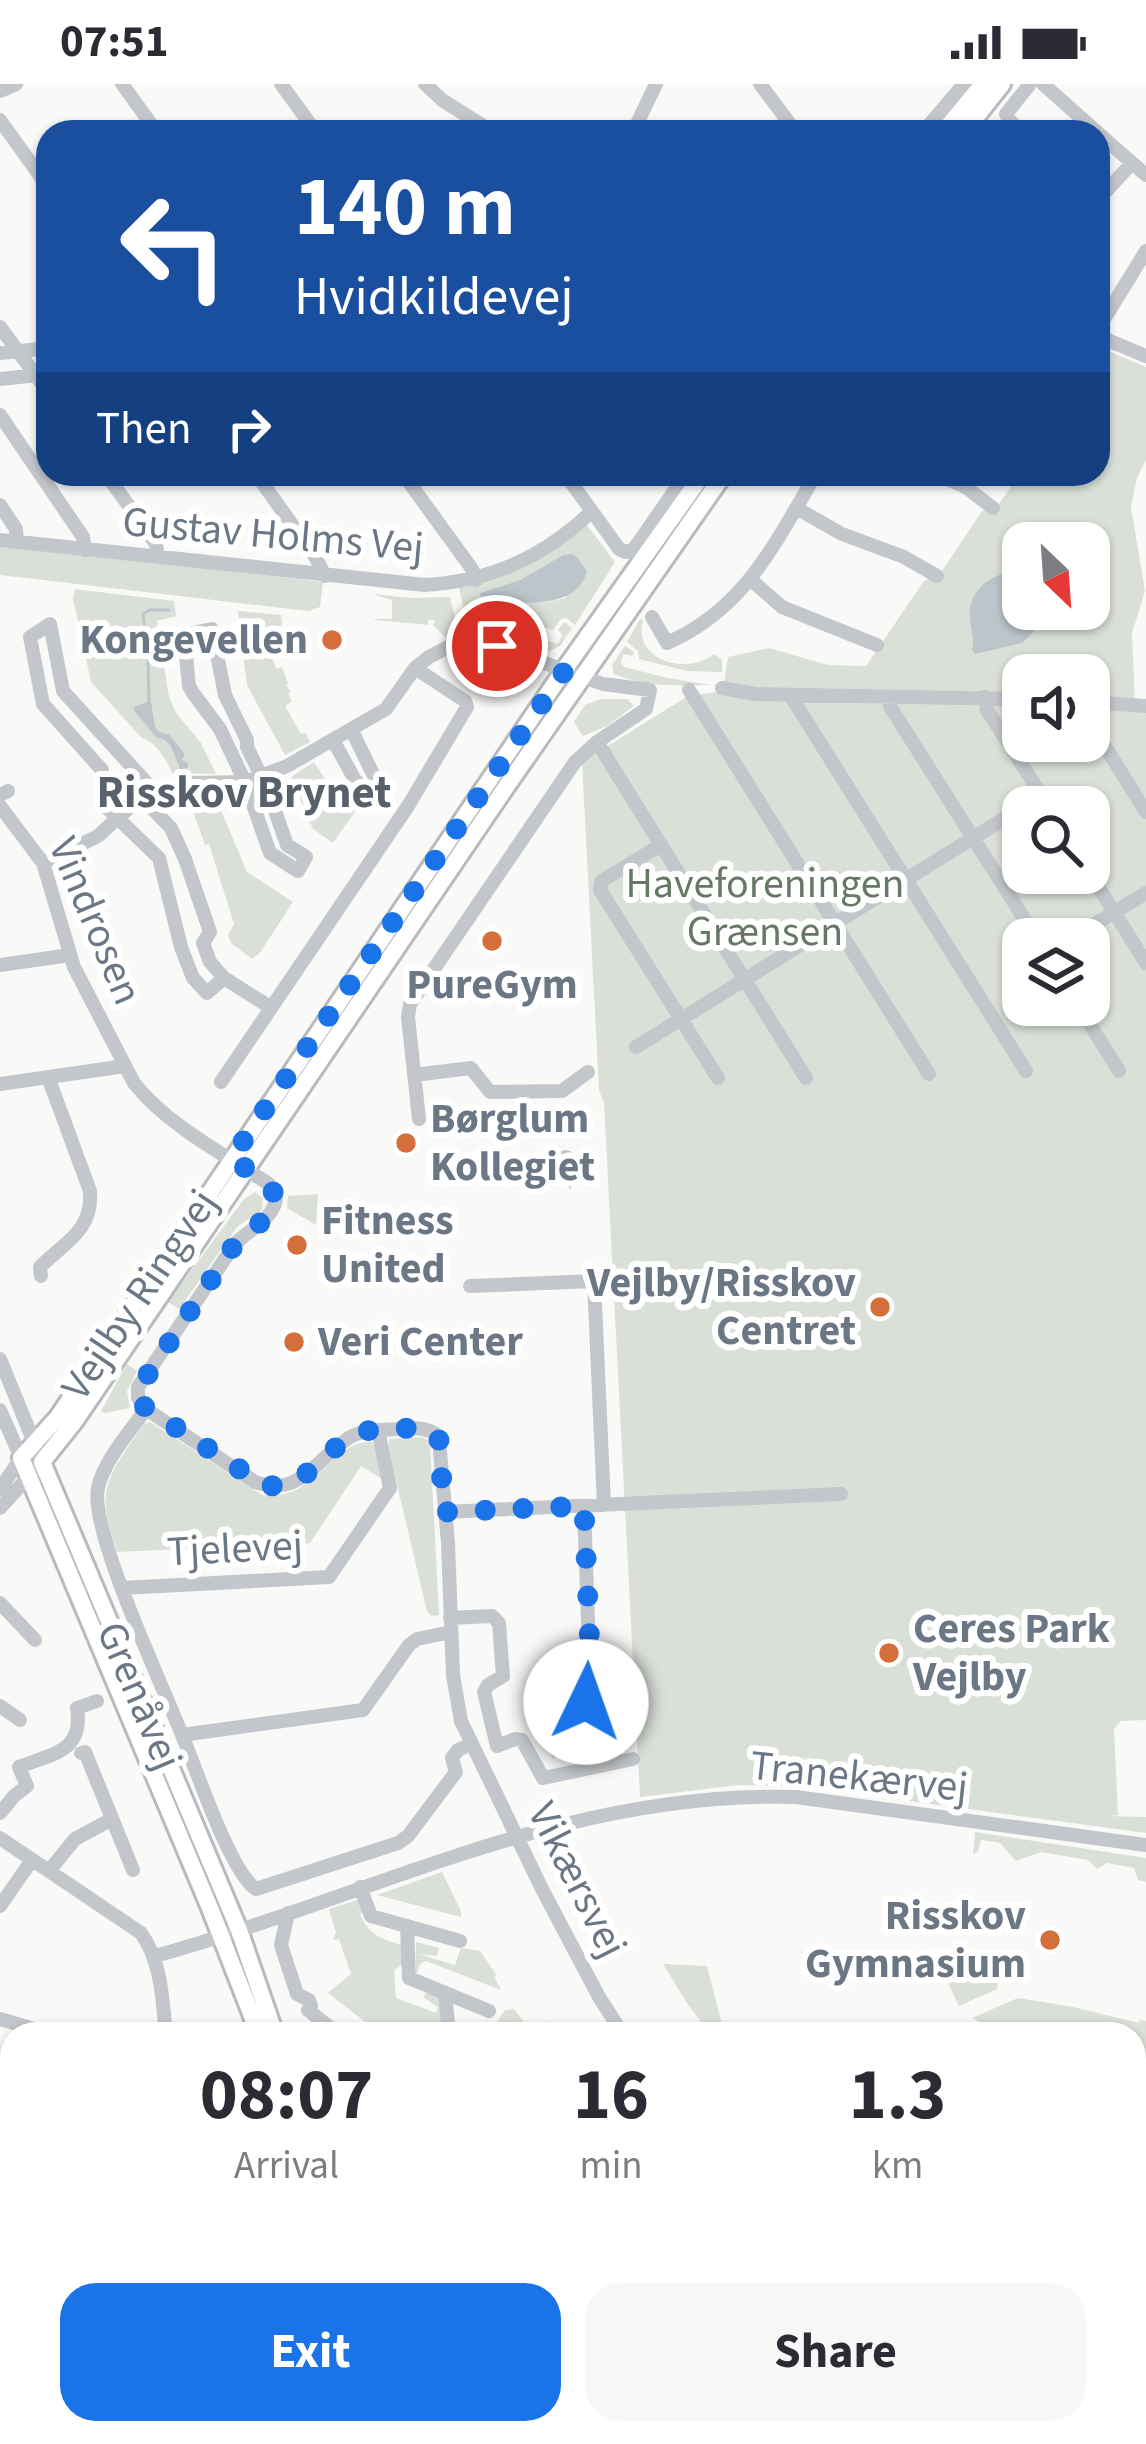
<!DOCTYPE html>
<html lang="en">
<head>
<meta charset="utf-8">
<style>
	:root { --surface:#fff; --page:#f7f7f7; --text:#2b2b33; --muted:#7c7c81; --accent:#1a73e8 }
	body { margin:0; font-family:"Source Sans 3",sans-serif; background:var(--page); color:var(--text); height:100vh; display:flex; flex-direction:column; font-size:45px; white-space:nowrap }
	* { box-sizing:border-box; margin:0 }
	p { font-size:39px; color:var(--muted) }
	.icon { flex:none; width:66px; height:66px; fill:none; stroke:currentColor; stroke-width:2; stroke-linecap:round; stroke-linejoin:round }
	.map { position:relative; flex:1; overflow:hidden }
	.side { position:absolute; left:0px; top:1938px; width:1146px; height:423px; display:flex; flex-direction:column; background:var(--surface); border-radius:36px 36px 0 0; box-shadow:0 3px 9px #0004 }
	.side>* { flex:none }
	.banner { position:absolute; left:36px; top:36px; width:1074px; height:366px; border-radius:36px; box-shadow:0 3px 9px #0004; background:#1a4fa0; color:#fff; overflow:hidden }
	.needle { width:78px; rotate:155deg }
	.tools { position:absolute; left:1002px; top:438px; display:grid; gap:24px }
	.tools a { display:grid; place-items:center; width:108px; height:108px; border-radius:24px; background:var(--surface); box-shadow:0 3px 9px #0004; font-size:60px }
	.pin { position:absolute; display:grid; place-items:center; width:102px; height:102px; color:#fff; margin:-51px; border:6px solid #fff; border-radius:50%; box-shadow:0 3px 12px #0007 }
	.me { position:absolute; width:132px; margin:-66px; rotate:3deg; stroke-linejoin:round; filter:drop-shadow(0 0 9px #0008) }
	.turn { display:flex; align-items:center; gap:42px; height:252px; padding:0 60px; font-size:54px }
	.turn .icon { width:156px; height:156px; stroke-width:2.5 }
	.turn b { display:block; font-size:84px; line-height:102px }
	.then { display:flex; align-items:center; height:114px; padding:0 60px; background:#0003; gap:24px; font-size:45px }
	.eta { display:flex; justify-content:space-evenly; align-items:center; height:204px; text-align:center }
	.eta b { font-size:72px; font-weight:700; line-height:84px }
	.primary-button { display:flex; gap:24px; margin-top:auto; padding:24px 60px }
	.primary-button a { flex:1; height:138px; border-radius:36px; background:var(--accent); color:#fff; font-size:48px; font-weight:700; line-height:138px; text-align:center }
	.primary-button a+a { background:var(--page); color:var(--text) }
	.status { display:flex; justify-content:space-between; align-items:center; height:84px; padding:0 60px; background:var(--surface); direction:ltr }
	.status svg { height:33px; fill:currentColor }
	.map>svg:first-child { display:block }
</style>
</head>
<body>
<div class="status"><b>07:51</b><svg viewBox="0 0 49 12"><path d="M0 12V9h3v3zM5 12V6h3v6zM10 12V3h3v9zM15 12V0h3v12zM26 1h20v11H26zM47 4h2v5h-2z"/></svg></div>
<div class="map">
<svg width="1146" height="2360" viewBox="0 0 1146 2360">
	<rect width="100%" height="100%" fill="#f9f9f7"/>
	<!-- green -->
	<path fill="#dadfd8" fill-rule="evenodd" d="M1106,266L1146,283V376L1137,394L1131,423L1145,507L1132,549L1135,619L1089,616V591H1023V613L757,607L724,599L728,573L769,564L828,581L866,582L924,497L942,487L982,427L998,421L1020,390H1098V281ZM1023,459H1089V525H1023Z
		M587,441L615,478L575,541L566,534L561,535L553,546L525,539L471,536L465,531L459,504L491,495ZM563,471L566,514L548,518L481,515L480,509L520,496Z
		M0,460L323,498L320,523L308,527L0,491Z
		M75,505L174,517L176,532L157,537L169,613L176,629L201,659L216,690L172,689C166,674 157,660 141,653L91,598L73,514Z
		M373,510L411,514L450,513L455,534L453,537L474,546L476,549L445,553L433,541L435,536H427L429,541L376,536L373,535H392V516Z
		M238,527L281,531L282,541L262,552L277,585L282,583L288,599L286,601L291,608L288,610L292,617L285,622L301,650L305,649L310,658L285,671L247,601Z
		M640,535L643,536C632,577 687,592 714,570L722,576V588L687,587L639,575L638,567L627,558Z
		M564,538L572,544L560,562L547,568L479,548L483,546L522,549L558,560L562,551L558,546Z
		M625,562L634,568L632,572L623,570L621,579L624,583L668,594L711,601C679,602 644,603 614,590L612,581Z
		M724,607L1023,619V657H1089V622L1146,625V1636L1121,1637L1114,1645L1118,1731L1106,1732L1146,1733V1749L798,1702L738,1701L640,1713L604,1019L599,1006L582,678L688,612ZM1023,723H1089V789H1023ZM1023,855H1089V921H1023Z
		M601,615H628L634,622L607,642L583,652L574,638L585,621Z
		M314,678L336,713L356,726L333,759L313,745L291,693Z
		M175,713L218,719L247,788L293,818L259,870L252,875L231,859L228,851L234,840L209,760L205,761L194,730Z
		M255,1108L263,1114L262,1126L237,1143L179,1225L168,1218L244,1115Z
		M318,1110L316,1141L287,1124L288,1112Z
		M127,1280L137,1287L127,1307L130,1324L104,1329L101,1327Z
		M150,1338L262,1411C318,1418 332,1355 372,1358L374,1362L382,1395L361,1382L310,1459L117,1468C94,1403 108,1393 144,1340Z
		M423,1353L430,1358L439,1531L432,1532L427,1527L388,1363L390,1355Z
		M544,1646L566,1651L573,1669L552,1674L542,1650Z
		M975,1748L1146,1774V1798L1138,1796L1134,1784L1107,1779L1097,1785L1088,1776L1041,1768L1016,1777L1000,1759L981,1756L978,1768L973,1770Z
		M442,1788L461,1827V1833L377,1811Z
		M360,1815L364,1827L360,1830C368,1851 382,1855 402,1861L403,1880L394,1886L396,1914L436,1929L438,1923L423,1913L429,1906L440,1911L445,1950H381L328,1909L351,1890L339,1855L333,1856L336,1849L329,1825Z
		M416,1858L439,1864L437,1872L419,1870L455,1881L461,1864L480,1867L496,1890L495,1894L501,1906L426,1877L420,1880L416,1892Z
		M663,1880L707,1882L722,1940L713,1941L707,1945L689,1922Z
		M950,1888L998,1896L997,1905L959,1922L948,1899Z
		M1018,1914L1073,1923L1139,1939V1936L1146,1937V2006L1134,2005V1950H1002L972,1934Z
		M514,1925L530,1946L546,1937L553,1950H489L505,1926Z
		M1134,2025L1146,2026V2092L1134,2118Z
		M1134,2200L1146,2201V2299L1134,2292Z
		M133,2349H281L279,2360H133Z
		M610,2349H673L679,2360H625Z
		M675,2349H770L725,2360H681Z"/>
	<!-- water -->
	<path fill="#bcc5ca" d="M572,470L576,472L587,487C576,529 515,518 481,515L480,509L520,496L563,471Z
		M1006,489L1023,495V525H1044L1033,548L1022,559L975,570L972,566C975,554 971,548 970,535C967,512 984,494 1006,489Z
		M147,618H151L155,643L159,648L170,651L185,671L182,676L188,679V684L180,685L171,662L165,656L156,653L133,625L134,623Z
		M565,1066L570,1067L584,1080L570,1105L553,1077L554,1070Z"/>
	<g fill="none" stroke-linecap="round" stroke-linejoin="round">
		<!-- stream -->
		<path stroke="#bcc5ca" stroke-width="3" d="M149,620L148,572L143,530L150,526H169"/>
		<defs>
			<path id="major" d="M943,48L983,0
				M964,48L1002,0
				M259,1950L210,1824L21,1374L58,1333L564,586L703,390
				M275,1950L239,1846L42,1378L74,1338L508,700L724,390
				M298,2360L300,2349
				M317,2360L318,2349"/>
		</defs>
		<!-- major casing -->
		<use href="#major" stroke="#b7babe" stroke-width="22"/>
		<!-- minor -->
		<path stroke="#c3c6ca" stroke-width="14" d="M122,0L157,48
			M281,0L316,48
			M425,0L442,16L493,48
			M760,0L796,48
			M1043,0L1097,48
			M0,7L16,0
			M0,36L48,103
			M633,48L656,0
			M923,48L964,0
			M1022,48L1009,36L1006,30L1030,0
			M1098,49L1146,91
			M1098,116L1132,79
			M0,243L48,308
			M1098,245L1146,167
			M1098,252L1146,272
			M0,269L48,264
			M0,295L48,290
			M0,331L83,453L85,466
			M106,390L156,460L158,473
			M256,390L316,474L325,492
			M403,390L472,485L476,496
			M565,390L612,455L619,465L626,468L633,466L639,458L686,390
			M937,390L967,404L993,424
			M0,421L16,445L17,457
			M796,424L842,450L904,473L937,492
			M0,456L425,501C491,497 544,473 592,427
			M751,496L782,523L877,561
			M652,533L667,559C745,525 775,459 816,390
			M212,545L225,611L247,656V663L267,704L287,761L306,773L298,787L270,769L245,698L220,645L193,609L189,602L184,551Z
			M722,604L755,610L1023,615
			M689,606L929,990
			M790,611L1026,987
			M887,613L891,624L1037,855
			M984,613L987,626L1049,723
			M1089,618L1146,622
			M1089,637L1146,728
			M351,645L378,700
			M333,656L355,696L372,711
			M597,658L806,994
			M0,711L8,707
			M141,713L171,744L185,775L210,848L203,859L210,878L224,894L207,909L193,894L181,863L159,774L105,722L102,686L43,620L30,553L50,540L63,607L154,707
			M0,722L43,779L74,883L134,999C167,1041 225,1071 269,1100L276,1115C273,1136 249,1145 235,1160L138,1303V1314L146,1325L255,1398C302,1415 318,1371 352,1352C366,1345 384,1346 399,1345C413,1344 424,1343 436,1350L439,1356L448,1459L453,1591L461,1637L542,1805L599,1913L623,1950
			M661,761L602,797L600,806L718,994
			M43,779L98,752L141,713L154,707L189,699L245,698L287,682L386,625L415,584L429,573L448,563L476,559L497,562L603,600L650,606L646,625L597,658L575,678L410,920L408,933L419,1035
			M1089,788L1146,879
			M1070,855L1146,809
			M0,881L70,871
			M224,894L270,923
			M1078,921L1119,987
			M636,963L1042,711
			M414,991L471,984L490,1008L562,1007L588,988
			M221,998L408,722L467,623L465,617L415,584
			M0,1000L125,982
			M41,1192L40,1183C65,1158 93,1147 90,1107L48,993
			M470,1202L594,1197L604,1421
			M0,1275L42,1378L0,1424
			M146,1325C130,1348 104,1376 98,1404C89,1447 164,1604 182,1651
			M0,1326L21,1374L0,1405
			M584,1422L589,1566L584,1587L586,1619
			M444,1428L841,1410
			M122,1504L329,1493L390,1404L378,1346
			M0,1519L35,1556
			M450,1534L492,1532L499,1539L503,1592L488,1601L484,1608L497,1662L515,1655L522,1656L543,1694L633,1675
			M451,1548L417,1555L409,1561L363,1626L182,1651C196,1684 230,1788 256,1805L398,1759L408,1752L456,1688L452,1674L458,1666L471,1660
			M0,1622L20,1636
			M81,1669L85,1668L133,1786
			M0,1729L14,1712L27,1702L19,1683C53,1669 84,1668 77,1624L97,1617
			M0,1754L141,1849C162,1879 162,1914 166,1950
			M49,1787L75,1755L112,1735
			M360,1803L371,1832L460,1857
			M0,1822L32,1776
			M288,1829L281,1861L297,1910L309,1916L311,1922L308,1926L338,1950
			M407,1842L409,1894L489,1927
			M155,1872C371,1812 565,1706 796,1713L1146,1761
			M445,1909L449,1950
			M0,1935L51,1950
			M1134,2144L1146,2122
			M1134,2176L1146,2159
			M0,2181L12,2182
			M0,2340L12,2338
			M44,2349L45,2360
			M251,2349L271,2360
			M551,2349L553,2360
			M1028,2349L1042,2360
			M166,2360L174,2349
			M747,2360L792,2349
			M816,2360L851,2349"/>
		<!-- major -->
		<use href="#major" stroke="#fff" stroke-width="16"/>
	</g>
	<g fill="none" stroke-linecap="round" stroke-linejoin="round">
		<!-- route -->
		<path stroke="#1a73e8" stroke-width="21" stroke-dasharray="0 37.8" d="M497,562L565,586L231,1075C249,1087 295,1109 267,1133C256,1143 245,1149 235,1160L137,1307L141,1319L146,1324L264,1401C306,1408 322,1366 355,1351C374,1342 402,1345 423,1344L432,1347L439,1356L444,1428L584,1422L590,1566L584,1587L586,1618"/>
	</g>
	<!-- markers -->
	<g fill="#d46f3c" stroke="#fff" stroke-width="4.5">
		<circle cx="332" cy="556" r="12"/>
		<circle cx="492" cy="857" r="12"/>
		<circle cx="406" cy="1059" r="12"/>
		<circle cx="297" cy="1161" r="12"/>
		<circle cx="880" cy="1223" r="12"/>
		<circle cx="294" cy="1258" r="12"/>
		<circle cx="889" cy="1569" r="12"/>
		<circle cx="1050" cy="1856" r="12"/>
	</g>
	<g text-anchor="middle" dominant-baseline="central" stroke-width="12" stroke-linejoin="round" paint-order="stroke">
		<!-- street labels -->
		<g font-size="42" fill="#6b7785" stroke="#fff">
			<text transform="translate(273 451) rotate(5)">Gustav Holms Vej</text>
			<text transform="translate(95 837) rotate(67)">Vindrosen</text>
			<text transform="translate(140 1211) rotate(-56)">Vejlby Ringvej</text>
			<text transform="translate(235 1465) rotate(-3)">Tjelevej</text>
			<text transform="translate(139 1612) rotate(67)">Grenåvej</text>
			<text transform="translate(859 1693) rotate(6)">Tranekærvej</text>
			<text transform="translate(577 1796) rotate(63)">Vikærsvej</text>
		</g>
		<!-- poi labels -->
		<g font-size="42" font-weight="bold" fill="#6b7785" stroke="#fff" text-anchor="start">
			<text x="308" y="556" text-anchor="end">Kongevellen</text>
			<text x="492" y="901" text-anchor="middle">PureGym</text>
			<text x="430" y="1035">Børglum<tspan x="430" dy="48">Kollegiet</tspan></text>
			<text x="321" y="1137">Fitness<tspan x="321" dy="48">United</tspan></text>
			<text x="856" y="1199" text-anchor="end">Vejlby/Risskov<tspan x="856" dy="48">Centret</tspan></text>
			<text x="318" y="1258">Veri Center</text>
			<text x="913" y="1545">Ceres Park<tspan x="913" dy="48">Vejlby</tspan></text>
			<text x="1026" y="1832" text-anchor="end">Risskov<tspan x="1026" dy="48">Gymnasium</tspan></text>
		</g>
		<!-- park labels -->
		<g font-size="42" fill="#667865" stroke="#fff">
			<text x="765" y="800">Haveforeningen<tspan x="765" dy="48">Grænsen</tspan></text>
		</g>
		<!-- neighbourhood labels -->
		<g font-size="45" font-weight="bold" fill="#58616b" stroke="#fff">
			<text x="244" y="709">Risskov Brynet</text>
		</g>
	</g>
</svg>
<div class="tools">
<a><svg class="needle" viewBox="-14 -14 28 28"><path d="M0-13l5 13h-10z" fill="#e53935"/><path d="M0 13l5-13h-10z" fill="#7c7c81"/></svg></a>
<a><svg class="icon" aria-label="sound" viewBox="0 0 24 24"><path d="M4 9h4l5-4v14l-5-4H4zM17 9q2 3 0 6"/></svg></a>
<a><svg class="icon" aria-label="search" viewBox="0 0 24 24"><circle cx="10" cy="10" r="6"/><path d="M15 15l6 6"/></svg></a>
<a><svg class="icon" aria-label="layers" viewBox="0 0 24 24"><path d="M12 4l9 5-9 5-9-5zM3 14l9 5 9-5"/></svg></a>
</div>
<div class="pin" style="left:497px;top:562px;background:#d93025"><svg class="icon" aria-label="arrive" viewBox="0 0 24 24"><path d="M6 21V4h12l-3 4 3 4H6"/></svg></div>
<svg class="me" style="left:586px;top:1618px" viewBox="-20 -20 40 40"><circle r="19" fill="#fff"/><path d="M0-13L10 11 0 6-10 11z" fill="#1a73e8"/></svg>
<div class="banner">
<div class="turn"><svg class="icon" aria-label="left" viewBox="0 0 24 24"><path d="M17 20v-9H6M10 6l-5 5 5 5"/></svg><div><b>140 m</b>Hvidkildevej</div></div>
<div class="then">Then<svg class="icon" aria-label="right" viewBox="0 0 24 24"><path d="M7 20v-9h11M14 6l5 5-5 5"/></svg></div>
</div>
<section class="side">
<div class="eta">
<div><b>08:07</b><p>Arrival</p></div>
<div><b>16</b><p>min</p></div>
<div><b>1.3</b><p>km</p></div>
</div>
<div class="primary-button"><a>Exit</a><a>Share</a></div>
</section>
</div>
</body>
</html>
